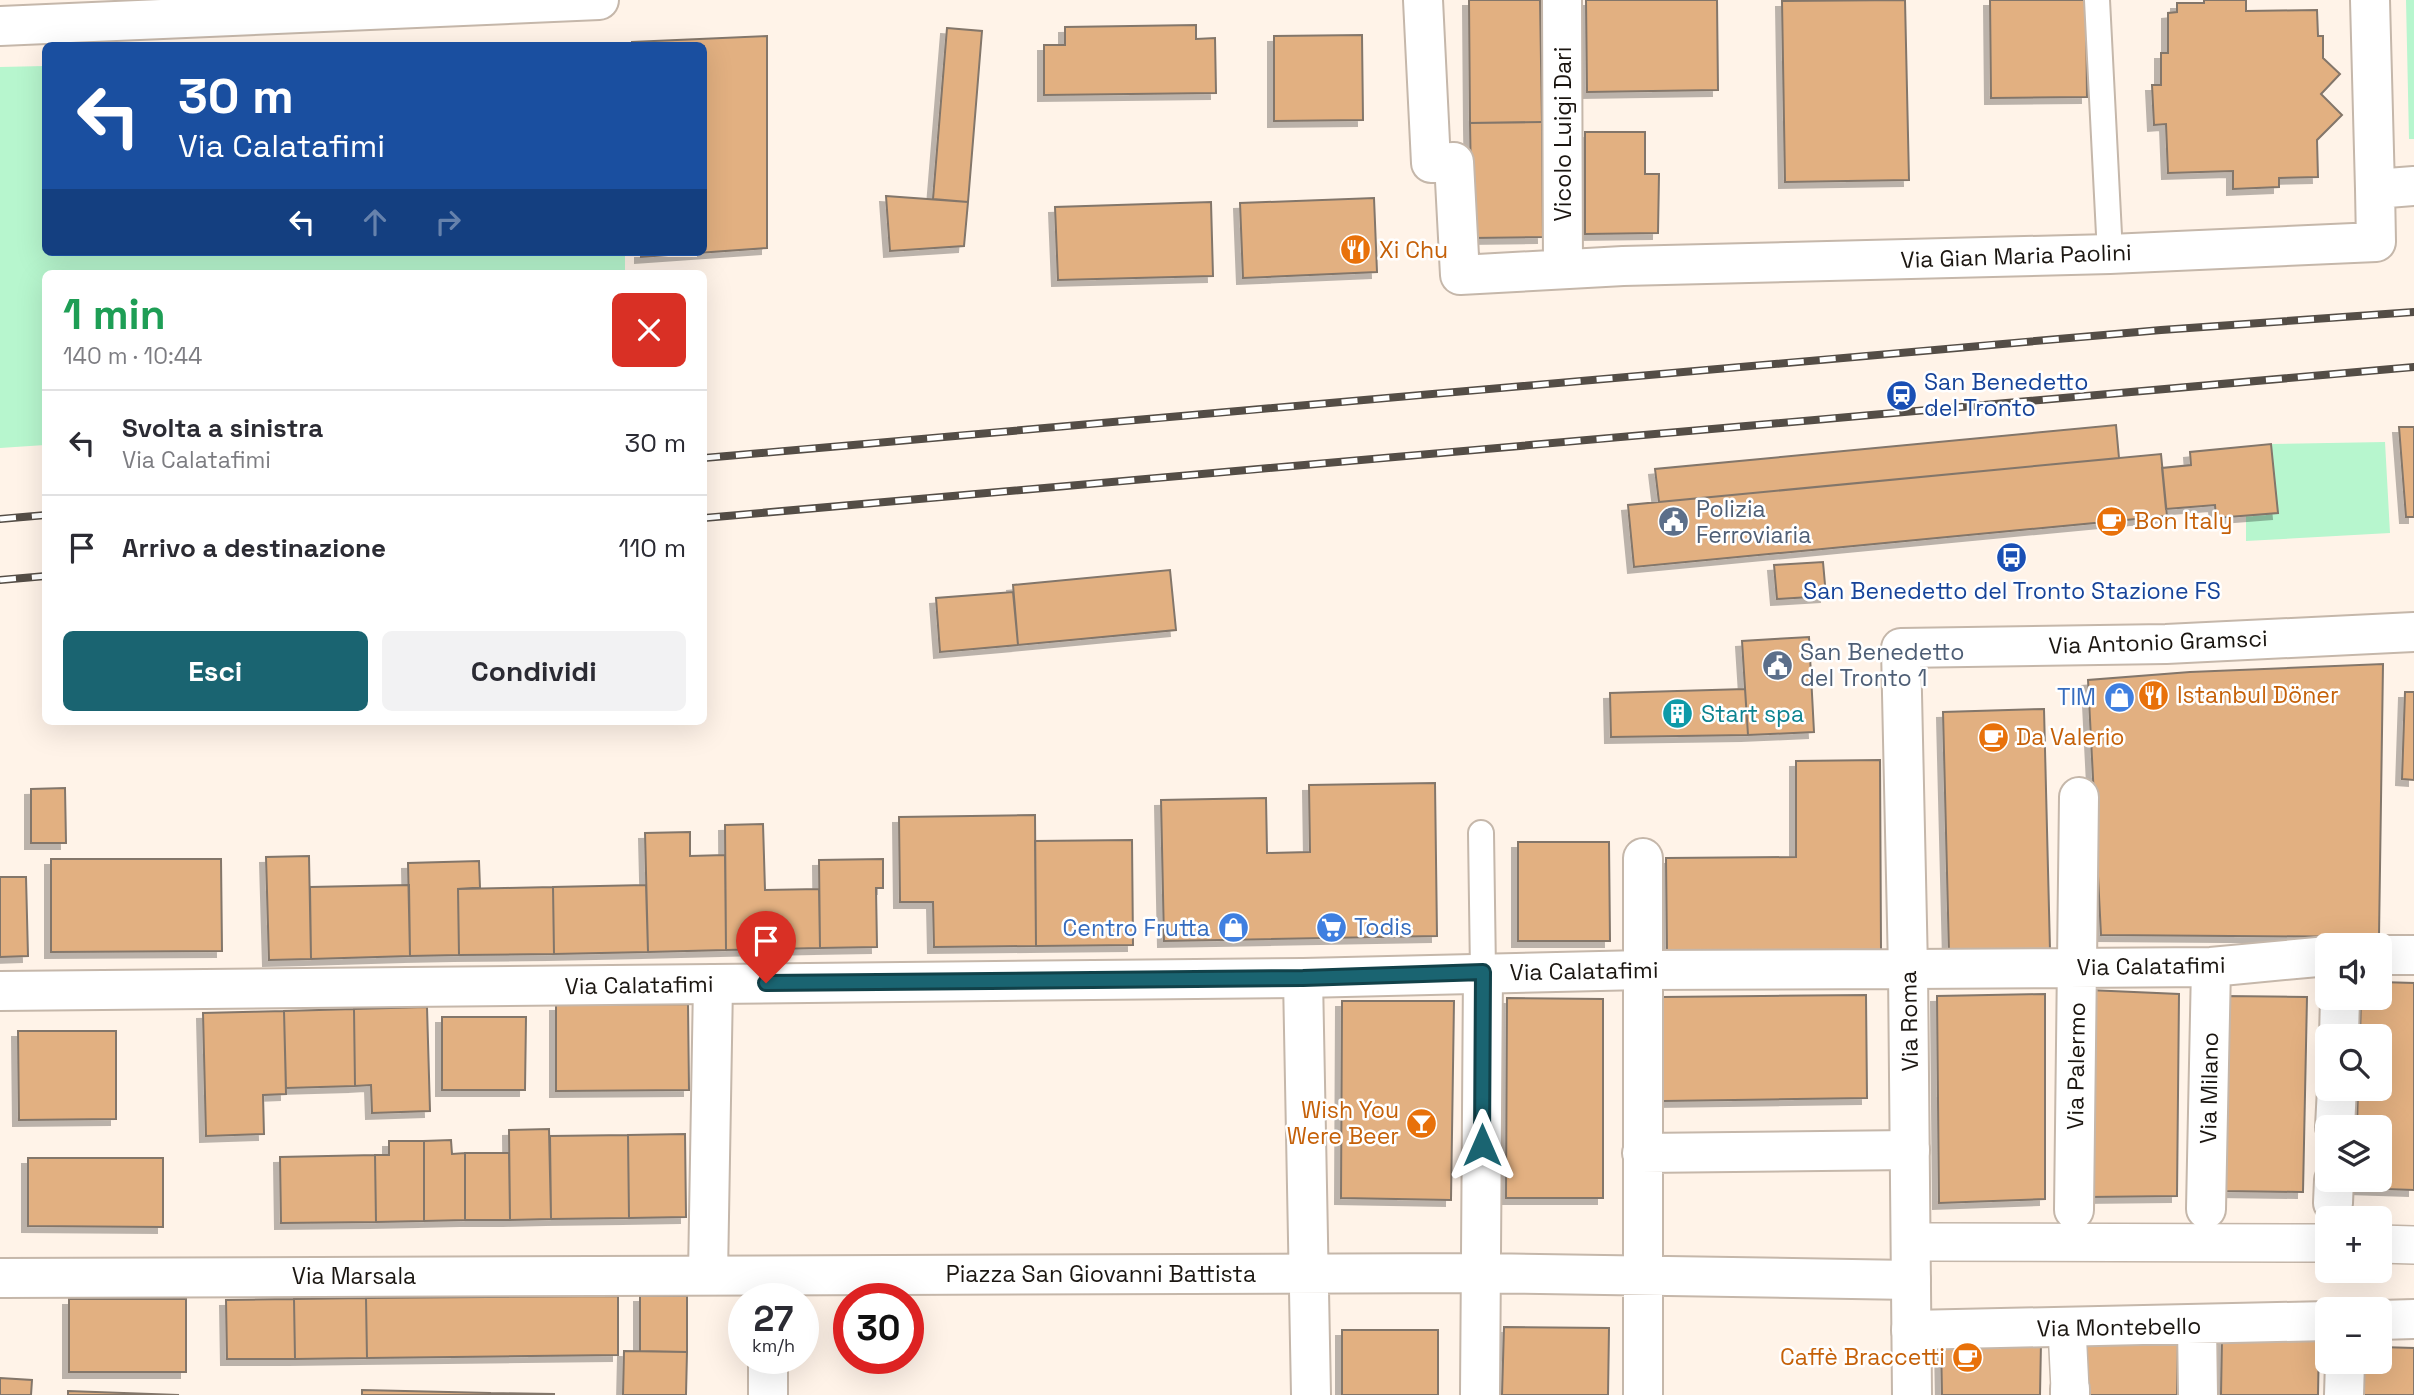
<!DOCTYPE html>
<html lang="it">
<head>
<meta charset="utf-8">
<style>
	:root { --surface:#fff; --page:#f2f2f3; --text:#2b2b33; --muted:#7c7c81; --line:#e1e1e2; --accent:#1a6471 }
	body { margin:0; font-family:"Space Grotesk",sans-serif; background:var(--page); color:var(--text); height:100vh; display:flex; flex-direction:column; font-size:26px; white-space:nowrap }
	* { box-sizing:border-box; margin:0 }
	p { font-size:23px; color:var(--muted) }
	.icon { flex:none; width:38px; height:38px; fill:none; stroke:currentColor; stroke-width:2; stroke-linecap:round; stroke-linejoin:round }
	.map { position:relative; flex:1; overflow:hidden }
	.sheet { position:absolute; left:42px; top:270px; width:665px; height:455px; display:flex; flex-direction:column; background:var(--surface); border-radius:10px; box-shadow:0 7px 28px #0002 }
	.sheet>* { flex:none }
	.guide { position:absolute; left:42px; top:42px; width:665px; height:214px; border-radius:10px; box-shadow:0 7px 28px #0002; background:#1a4fa0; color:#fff; overflow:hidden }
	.tools { position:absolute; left:2315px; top:933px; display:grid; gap:14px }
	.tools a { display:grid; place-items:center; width:77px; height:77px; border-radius:10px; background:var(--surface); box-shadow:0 7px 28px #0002; font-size:35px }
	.speed { position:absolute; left:728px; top:1283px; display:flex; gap:14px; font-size:35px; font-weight:700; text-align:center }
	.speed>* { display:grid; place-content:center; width:91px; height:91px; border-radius:50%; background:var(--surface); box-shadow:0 7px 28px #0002; line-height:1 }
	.speed small { font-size:18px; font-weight:400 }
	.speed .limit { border:10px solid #d22; background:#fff; color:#111 }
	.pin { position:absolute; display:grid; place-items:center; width:60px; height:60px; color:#fff; margin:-72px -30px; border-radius:50% 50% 50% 0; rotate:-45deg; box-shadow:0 0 7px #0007 }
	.pin .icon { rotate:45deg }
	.me { position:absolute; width:77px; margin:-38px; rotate:0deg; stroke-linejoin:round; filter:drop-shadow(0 0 5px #0008) }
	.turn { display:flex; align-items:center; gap:24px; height:147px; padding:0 21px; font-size:32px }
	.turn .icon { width:91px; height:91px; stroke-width:2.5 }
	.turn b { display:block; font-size:49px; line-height:60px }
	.lanes { display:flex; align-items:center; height:66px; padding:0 21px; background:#0003; justify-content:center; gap:35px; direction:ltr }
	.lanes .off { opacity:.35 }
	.round { display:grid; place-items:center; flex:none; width:74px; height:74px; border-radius:10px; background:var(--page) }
	.summary { display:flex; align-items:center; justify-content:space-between; height:119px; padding:0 21px }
	h1 { font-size:42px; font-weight:700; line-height:52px; color:#1e9e55 }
	.button { display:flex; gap:14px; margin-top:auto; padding:14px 21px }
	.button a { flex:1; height:80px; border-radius:10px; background:var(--accent); color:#fff; font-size:28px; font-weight:700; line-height:80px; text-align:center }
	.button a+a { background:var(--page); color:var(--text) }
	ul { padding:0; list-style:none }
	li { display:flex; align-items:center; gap:21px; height:105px; padding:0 21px; border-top:2px solid var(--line) }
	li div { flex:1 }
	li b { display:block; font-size:26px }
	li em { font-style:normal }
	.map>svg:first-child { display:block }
</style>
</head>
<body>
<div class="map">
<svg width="2414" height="1395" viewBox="0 0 2414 1395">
	<defs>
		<filter id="shadow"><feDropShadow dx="-6" dy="6" stdDeviation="0" flood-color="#0004"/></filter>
	</defs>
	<rect width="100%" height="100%" fill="#fff3e8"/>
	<!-- green -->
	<path fill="#b7f6ce" d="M2406,0H2414V139H2409Z
		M45,66L46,252H625V273H46L45,445L0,448V67Z
		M2385,442L2390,533L2246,541V516L2278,513L2271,444Z"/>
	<!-- building -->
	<path fill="#e2b081" stroke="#83766a" stroke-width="2" filter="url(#shadow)" d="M1469,0H1540L1542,122L1470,123Z
		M1586,0H1717L1718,90L1587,92Z
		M1905,0L1909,180L1785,182L1782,1Z
		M1990,0H2086L2087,97L1991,98Z
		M2204,0H2246V11L2317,10L2318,36H2323V58L2340,74L2321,94L2342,115L2317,140L2318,177L2279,178V187L2233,189V171L2168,173L2166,124L2154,125L2152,85H2161V53H2168V13L2177,12V3H2204Z
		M1196,25V39L1215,38L1216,93L1044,95V45H1065V27Z
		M947,28L982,31L968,202L933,199Z
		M1362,35L1363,120L1274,121V36Z
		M767,36V248L641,257V252H704V46H632V42Z
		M1542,122L1543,237L1472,238L1470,123Z
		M1585,132H1645V174H1659L1658,233L1585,234Z
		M886,196L968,202L964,246L890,251Z
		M1374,198L1377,272L1243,278L1240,203Z
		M1211,202L1213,276L1058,280L1055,207Z
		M2116,425L2119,458L1659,502L1655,469Z
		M2399,427H2414V517H2406Z
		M2271,444L2278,513L2216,518L2215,505L2166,509L2162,468L2191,465L2190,452Z
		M2161,454L2167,516L1634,567L1628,505Z
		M1823,562L1826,596L1777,599L1774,565Z
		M1170,570L1176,630L1018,645L1013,585Z
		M1013,592L1018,645L940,652L936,598Z
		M1809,637L1814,732L1748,735L1742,641Z
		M2383,664L2379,937L2101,935L2088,680L2190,672Z
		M1745,689L1748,735L1611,737L1610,693Z
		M2405,692H2414V780L2402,779Z
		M2044,709L2050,950L1949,953L1943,712Z
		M1880,760L1881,950L1667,952L1666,858L1796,857V761Z
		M1435,783L1437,936L1164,941L1161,800L1266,798L1267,853L1310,852L1309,785Z
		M65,788L66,843H31V789Z
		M1035,815L1036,946L934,947L933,902H900L899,817Z
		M763,824L765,890L819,889L820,948L726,950L725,825Z
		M690,832V856L725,855L726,950L648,952L645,833Z
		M1132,840L1133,945L1036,946L1035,841Z
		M1518,842H1609L1610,941H1518Z
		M309,856L311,959L269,960L266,857Z
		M51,859H221L222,951L51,952Z
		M883,859V888H876L877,947L820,948L819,860Z
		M479,861L480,888L458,889L459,955L410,956L408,863Z
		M0,877H26L28,956L0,957Z
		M409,885L410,956L311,959L310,887Z
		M646,885L648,952L554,954L553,887Z
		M553,887L554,954L459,955L458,889Z
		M2380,982L2414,983V1190L2355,1188V1180H2380V1127H2357L2358,1088H2380V1036H2360L2361,998H2380Z
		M2088,990L2179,994L2177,1196L2088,1197Z
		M2045,994V1199L1939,1203L1937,996Z
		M1866,995L1867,1098L1663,1101L1662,997Z
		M2223,996L2307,997L2303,1192L2222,1191Z
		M1507,998L1603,999V1198H1506Z
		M1342,1001H1454L1451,1200L1341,1198Z
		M688,1004L689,1090L556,1091V1005Z
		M427,1007L430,1111L372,1113L371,1085L355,1086L354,1009Z
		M354,1009L355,1086L286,1088L284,1011Z
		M284,1011L286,1094L263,1095L264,1134L206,1136L203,1013Z
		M442,1017H526L525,1090H442Z
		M18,1031H116V1119L19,1120Z
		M549,1129L551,1219L510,1220L509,1130Z
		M685,1134L686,1217L629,1218L628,1135Z
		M628,1135L629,1218L551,1219L550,1136Z
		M451,1140L452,1154L465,1153V1220L424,1221V1141Z
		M389,1141H424V1221L376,1222L375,1155H389Z
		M465,1153H509L510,1220H465Z
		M375,1155L376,1222L281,1223L280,1157Z
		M28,1158H163V1227L28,1226Z
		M618,1296V1355L367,1358L366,1298Z
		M640,1296H687V1352L640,1351Z
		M366,1298L367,1358L295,1359L294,1299Z
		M69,1299H186V1372H69Z
		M294,1299L295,1359H227L226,1300Z
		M1504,1327L1609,1328L1608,1395H1502Z
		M1342,1330H1438V1395H1342Z
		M2222,1338L2319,1339L2318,1395H2221Z
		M1941,1340L2041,1342L2040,1395H1942Z
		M2086,1344H2178L2177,1395H2085Z
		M2380,1347L2414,1348V1395H2358L2359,1362H2380Z
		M624,1351L687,1352L686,1395H623Z
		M0,1378L32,1380L31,1395H0Z
		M362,1390L490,1393V1395H362Z
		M68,1391L179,1395H68Z
		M490,1393L555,1394L490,1395Z"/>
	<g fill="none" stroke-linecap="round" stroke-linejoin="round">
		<defs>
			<path id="service" d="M2097,0L2110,254
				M1481,833L1483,972"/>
			<path id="pedestrian" d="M1928,1242L2328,1243
				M2380,1244L2414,1245
				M2067,1328L2070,1389"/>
			<path id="minor" d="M1423,0L1431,163L1454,162L1460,275L1623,266L2110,254L2376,242L2375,189L2414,186
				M1562,0L1563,269
				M2370,0L2375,189
				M1643,858V1395
				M2380,955H2414
				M1908,969L2211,967L2328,956
				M1303,978L1311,1395
				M2339,1036L2340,998
				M2335,1127L2337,1088
				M1642,1153L1910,1150
				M2333,1203L2334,1180
				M2206,1209L2211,967
				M2074,1210L2079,797
				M708,1275L713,984
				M0,1278L1482,1273L1911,1280
				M2380,1320L2414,1319
				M2197,1325L2198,1395
				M1911,1330L2328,1321
				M768,1358V1395
				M1480,1395L1483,972
				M2070,1395V1389
				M2344,1395L2345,1362"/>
			<path id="tertiary" d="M0,26L599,0
				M0,991L1303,978L1643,970L1908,969
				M1912,1395L1908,969L1901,648L2166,644L2414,632"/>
		</defs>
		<!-- service casing -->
		<use href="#service" stroke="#c5b7aa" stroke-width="28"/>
		<!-- pedestrian casing -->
		<use href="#pedestrian" stroke="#c5b7aa" stroke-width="40"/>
		<!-- minor casing -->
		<use href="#minor" stroke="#c5b7aa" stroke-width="42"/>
		<!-- tertiary casing -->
		<use href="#tertiary" stroke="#c5b7aa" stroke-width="42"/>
		<!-- service -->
		<use href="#service" stroke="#fff" stroke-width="24"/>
		<!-- pedestrian -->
		<use href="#pedestrian" stroke="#fff" stroke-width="37"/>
		<!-- minor -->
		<use href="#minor" stroke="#fff" stroke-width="38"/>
		<!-- tertiary -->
		<use href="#tertiary" stroke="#fff" stroke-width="38"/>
		<defs>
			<path id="rail" d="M704,458L2161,330L2414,312
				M704,518L2414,367
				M0,519L46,515
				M0,580L46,576"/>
		</defs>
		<!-- rail casing -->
		<use href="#rail" stroke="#544d46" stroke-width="8"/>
		<!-- rail -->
		<use href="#rail" stroke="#fff" stroke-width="5" stroke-dasharray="16" stroke-linecap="butt"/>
	</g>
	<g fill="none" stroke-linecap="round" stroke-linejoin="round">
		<defs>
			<path id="route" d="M766,983L1303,978L1483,972L1482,1145"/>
		</defs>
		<!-- route casing -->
		<use href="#route" stroke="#114149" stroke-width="18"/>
		<!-- route -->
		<use href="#route" stroke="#1a6471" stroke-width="12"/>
	</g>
	<!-- icons -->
	<defs>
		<symbol id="restaurant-disc" viewBox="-11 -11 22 22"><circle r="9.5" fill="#e8710a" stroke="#fff"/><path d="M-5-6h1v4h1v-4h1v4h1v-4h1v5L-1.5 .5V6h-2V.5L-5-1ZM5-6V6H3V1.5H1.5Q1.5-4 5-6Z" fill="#fff"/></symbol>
		<symbol id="station-disc" viewBox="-11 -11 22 22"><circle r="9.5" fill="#1a4fb4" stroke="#fff"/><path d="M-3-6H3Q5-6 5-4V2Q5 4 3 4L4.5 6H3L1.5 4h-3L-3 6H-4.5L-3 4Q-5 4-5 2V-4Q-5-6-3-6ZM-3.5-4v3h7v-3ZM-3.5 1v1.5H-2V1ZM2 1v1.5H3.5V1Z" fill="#fff"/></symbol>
		<symbol id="cafe-disc" viewBox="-11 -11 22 22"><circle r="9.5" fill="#e8710a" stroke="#fff"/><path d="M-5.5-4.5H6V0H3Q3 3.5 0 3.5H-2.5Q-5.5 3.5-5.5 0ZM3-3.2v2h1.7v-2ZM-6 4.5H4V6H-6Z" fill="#fff"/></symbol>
		<symbol id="civic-disc" viewBox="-11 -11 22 22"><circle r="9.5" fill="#5c6f8a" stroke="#fff"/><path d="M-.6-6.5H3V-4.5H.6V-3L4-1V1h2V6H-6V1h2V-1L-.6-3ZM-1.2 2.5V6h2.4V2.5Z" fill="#fff"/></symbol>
		<symbol id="bus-disc" viewBox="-11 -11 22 22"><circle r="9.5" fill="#1a4fb4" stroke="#fff"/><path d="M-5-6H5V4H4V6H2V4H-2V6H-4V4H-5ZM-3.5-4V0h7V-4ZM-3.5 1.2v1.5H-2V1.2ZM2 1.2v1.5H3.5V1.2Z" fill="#fff"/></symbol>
		<symbol id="shop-disc" viewBox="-11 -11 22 22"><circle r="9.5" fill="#3f7fe0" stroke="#fff"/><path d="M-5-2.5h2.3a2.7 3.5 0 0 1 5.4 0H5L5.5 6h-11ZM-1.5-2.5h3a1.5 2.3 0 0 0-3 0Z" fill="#fff"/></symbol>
		<symbol id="building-disc" viewBox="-11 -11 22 22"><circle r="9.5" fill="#0f9aa8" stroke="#fff"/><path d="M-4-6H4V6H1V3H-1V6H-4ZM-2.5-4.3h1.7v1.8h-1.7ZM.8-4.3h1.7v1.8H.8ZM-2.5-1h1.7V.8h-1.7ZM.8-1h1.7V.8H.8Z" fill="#fff"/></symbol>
		<symbol id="supermarket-disc" viewBox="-11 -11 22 22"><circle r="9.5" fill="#3f7fe0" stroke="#fff"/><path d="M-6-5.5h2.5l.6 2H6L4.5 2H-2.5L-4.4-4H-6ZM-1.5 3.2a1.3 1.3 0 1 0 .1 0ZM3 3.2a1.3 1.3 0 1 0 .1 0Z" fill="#fff"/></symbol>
		<symbol id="bar-disc" viewBox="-11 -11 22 22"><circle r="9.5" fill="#e8710a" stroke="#fff"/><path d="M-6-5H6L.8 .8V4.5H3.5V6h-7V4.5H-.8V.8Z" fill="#fff"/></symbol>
	</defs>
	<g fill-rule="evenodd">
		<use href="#restaurant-disc" x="1338" y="232" width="35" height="35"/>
		<use href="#station-disc" x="1884" y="378" width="35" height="35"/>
		<use href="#cafe-disc" x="2094" y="504" width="35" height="35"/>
		<use href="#civic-disc" x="1656" y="504" width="35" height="35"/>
		<use href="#bus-disc" x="1994" y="540" width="35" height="35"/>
		<use href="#civic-disc" x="1760" y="648" width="35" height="35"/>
		<use href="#restaurant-disc" x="2136" y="678" width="35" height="35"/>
		<use href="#shop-disc" x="2102" y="680" width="35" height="35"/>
		<use href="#building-disc" x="1660" y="696" width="35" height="35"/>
		<use href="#cafe-disc" x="1976" y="720" width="35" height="35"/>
		<use href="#supermarket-disc" x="1314" y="910" width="35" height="35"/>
		<use href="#shop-disc" x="1216" y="910" width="35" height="35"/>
		<use href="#bar-disc" x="1404" y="1106" width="35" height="35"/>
		<use href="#cafe-disc" x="1950" y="1340" width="35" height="35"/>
	</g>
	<g text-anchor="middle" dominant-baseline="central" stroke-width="5" stroke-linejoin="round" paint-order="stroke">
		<!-- street labels -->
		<g font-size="23" fill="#1b1611" stroke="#fff">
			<text transform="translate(1563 134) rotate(-90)">Vicolo Luigi Dari</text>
			<text transform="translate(2016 256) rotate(-2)">Via Gian Maria Paolini</text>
			<text transform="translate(2158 642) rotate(-2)">Via Antonio Gramsci</text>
			<text transform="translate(2151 966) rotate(-1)">Via Calatafimi</text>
			<text transform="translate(1584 971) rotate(-1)">Via Calatafimi</text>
			<text transform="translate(639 985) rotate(-1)">Via Calatafimi</text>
			<text transform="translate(1909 1021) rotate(-91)">Via Roma</text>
			<text transform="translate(2076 1066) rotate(-89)">Via Palermo</text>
			<text transform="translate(2209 1088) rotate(-89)">Via Milano</text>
			<text x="1101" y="1274">Piazza San Giovanni Battista</text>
			<text x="354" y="1276">Via Marsala</text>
			<text transform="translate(2119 1327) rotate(-1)">Via Montebello</text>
		</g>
		<!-- food labels -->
		<g font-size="23" fill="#c56008" stroke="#fff" text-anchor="start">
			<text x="1379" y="250">Xi Chu</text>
			<text x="2134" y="521">Bon Italy</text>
			<text x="2177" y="695">Istanbul Döner</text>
			<text x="2016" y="737">Da Valerio</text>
			<text x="1399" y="1110" text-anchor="end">Wish You<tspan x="1399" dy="26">Were Beer</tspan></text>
			<text x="1945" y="1357" text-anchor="end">Caffè Braccetti</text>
		</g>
		<!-- transit labels -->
		<g font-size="23" fill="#164399" stroke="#fff" text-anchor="start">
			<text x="1924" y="382">San Benedetto<tspan x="1924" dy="26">del Tronto</tspan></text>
			<text x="2012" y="591" text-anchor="middle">San Benedetto del Tronto Stazione FS</text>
		</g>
		<!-- service labels -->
		<g font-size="23" fill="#4e5e75" stroke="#fff" text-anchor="start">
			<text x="1696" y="509">Polizia<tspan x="1696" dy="26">Ferroviaria</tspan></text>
			<text x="1800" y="652">San Benedetto<tspan x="1800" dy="26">del Tronto 1</tspan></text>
		</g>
		<!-- shop labels -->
		<g font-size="23" fill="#366cbe" stroke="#fff" text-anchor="end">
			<text x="2096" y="697">TIM</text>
			<text x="1354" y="927" text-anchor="start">Todis</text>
			<text x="1210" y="928">Centro Frutta</text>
		</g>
		<!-- culture labels -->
		<g font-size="23" fill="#0d838f" stroke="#fff" text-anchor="start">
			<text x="1701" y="714">Start spa</text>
		</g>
	</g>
</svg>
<div class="tools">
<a><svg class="icon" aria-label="sound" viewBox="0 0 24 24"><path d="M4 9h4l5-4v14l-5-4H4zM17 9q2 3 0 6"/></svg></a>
<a><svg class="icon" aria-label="search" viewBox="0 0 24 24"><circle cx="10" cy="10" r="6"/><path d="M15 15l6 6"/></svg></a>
<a><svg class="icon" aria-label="layers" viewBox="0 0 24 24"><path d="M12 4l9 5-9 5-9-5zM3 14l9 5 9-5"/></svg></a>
<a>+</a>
<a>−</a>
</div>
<div class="speed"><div>27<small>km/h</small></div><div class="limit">30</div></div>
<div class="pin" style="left:766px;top:983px;background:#d93025"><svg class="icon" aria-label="arrive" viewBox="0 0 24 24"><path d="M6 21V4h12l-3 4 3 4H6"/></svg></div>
<svg class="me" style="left:1482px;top:1145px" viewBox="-20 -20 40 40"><path d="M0-17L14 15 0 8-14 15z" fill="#1a6471" stroke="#fff" stroke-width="4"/></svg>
<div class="guide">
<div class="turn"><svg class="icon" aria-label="left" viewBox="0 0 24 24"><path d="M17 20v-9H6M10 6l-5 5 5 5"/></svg><div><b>30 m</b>Via Calatafimi</div></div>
<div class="lanes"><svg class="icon" aria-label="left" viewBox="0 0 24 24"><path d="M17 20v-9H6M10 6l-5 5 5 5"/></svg><svg class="icon off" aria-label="ahead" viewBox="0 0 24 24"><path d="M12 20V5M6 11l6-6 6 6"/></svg><svg class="icon off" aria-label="right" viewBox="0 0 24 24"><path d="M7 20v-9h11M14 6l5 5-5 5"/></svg></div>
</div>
<section class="sheet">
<div class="summary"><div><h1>1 min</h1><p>140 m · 10:44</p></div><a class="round" style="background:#d93025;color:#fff"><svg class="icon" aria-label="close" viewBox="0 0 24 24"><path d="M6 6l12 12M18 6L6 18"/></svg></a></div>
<ul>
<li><svg class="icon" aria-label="left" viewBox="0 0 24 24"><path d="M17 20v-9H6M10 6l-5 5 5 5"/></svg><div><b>Svolta a sinistra</b><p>Via Calatafimi</p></div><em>30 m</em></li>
<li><svg class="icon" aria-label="arrive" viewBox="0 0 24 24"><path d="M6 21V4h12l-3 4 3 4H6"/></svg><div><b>Arrivo a destinazione</b></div><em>110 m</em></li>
</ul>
<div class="button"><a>Esci</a><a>Condividi</a></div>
</section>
</div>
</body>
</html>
